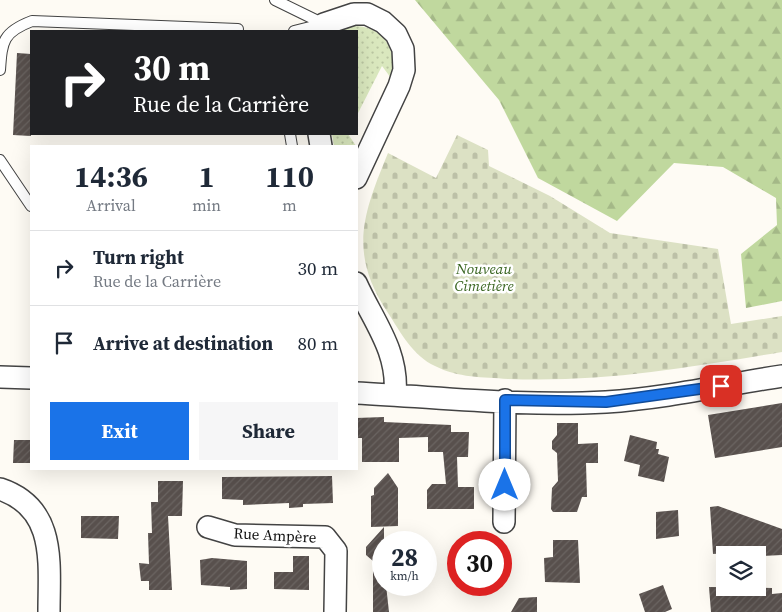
<!DOCTYPE html>
<html lang="en">
<head>
<meta charset="utf-8">
<style>
	:root { --surface:#fff; --page:#f6f6f7; --text:#1f2937; --muted:#747a83; --line:#e0e1e3; --accent:#1a73e8 }
	body { margin:0; font-family:"Source Serif 4",serif; background:var(--page); color:var(--text); height:100vh; display:flex; flex-direction:column; font-size:19px; white-space:nowrap }
	* { box-sizing:border-box; margin:0 }
	p { font-size:16px; color:var(--muted) }
	.icon { flex:none; width:28px; height:28px; fill:none; stroke:currentColor; stroke-width:2; stroke-linecap:round; stroke-linejoin:round }
	.map { position:relative; flex:1; overflow:hidden }
	.details { position:absolute; left:30px; top:145px; width:328px; height:325px; display:flex; flex-direction:column; background:var(--surface); border-radius:0px; box-shadow:0 5px 20px #0002 }
	.details>* { flex:none }
	.banner { position:absolute; left:30px; top:30px; width:328px; height:105px; border-radius:0px; box-shadow:0 5px 20px #0002; background:#202124; color:#fff; overflow:hidden }
	.buttons { position:absolute; left:716px; top:546px; display:grid; gap:10px }
	.buttons a { display:grid; place-items:center; width:50px; height:50px; border-radius:0px; background:var(--surface); box-shadow:0 5px 20px #0002; font-size:25px }
	.speed { position:absolute; left:372px; top:531px; display:flex; gap:10px; font-size:25px; font-weight:700; text-align:center }
	.speed>* { display:grid; place-content:center; width:65px; height:65px; border-radius:50%; background:var(--surface); box-shadow:0 5px 20px #0002; line-height:1 }
	.speed small { font-size:12px; font-weight:400 }
	.speed .limit { border:8px solid #d22; background:#fff; color:#111 }
	.pin { position:absolute; display:grid; place-items:center; width:42px; height:42px; color:#fff; margin:-21px; border-radius:10px; box-shadow:0 2px 8px #0006 }
	.me { position:absolute; width:55px; margin:-28px; rotate:0deg; stroke-linejoin:round; filter:drop-shadow(0 0 4px #0008) }
	.turn { display:flex; align-items:center; gap:18px; height:105px; padding:0 20px; font-size:22px }
	.turn .icon { width:65px; height:65px; stroke-width:2.5 }
	.turn b { display:block; font-size:35px; line-height:42px }
	.eta { display:flex; justify-content:space-evenly; align-items:center; height:85px; text-align:center }
	.eta b { font-size:30px; font-weight:700; line-height:35px }
	.action { display:flex; gap:10px; margin-top:auto; padding:10px 20px }
	.action a { flex:1; height:58px; border-radius:0px; background:var(--accent); color:#fff; font-size:20px; font-weight:700; line-height:58px; text-align:center }
	.action a+a { background:var(--page); color:var(--text) }
	ul { padding:0; list-style:none }
	li { display:flex; align-items:center; gap:15px; height:75px; padding:0 20px; border-top:1px solid var(--line) }
	li div { flex:1 }
	li b { display:block; font-size:19px }
	li em { font-style:normal }
	.map>svg:first-child { display:block }
</style>
</head>
<body>
<div class="map">
<svg width="782" height="612" viewBox="0 0 782 612">
	<defs>
		<pattern id="grass-dots" width="8" height="8" patternUnits="userSpaceOnUse" patternTransform="scale(1.25)"><rect width="8" height="8" fill="#dae8be"/><path d="M2 2h.1M6 6h.1" fill="none" stroke="#bac6a2" stroke-width="1.8" stroke-linecap="round"/></pattern>
		<pattern id="forest-firs" width="22" height="20" patternUnits="userSpaceOnUse" patternTransform="scale(1.25)"><rect width="22" height="20" fill="#c0d89e"/><path d="M5 1l3.5 6h-7zM16 11l3.5 6h-7z" fill="#a4b887"/></pattern>
		<pattern id="cemetery-stones" width="16" height="16" patternUnits="userSpaceOnUse" patternTransform="scale(1.25)"><rect width="16" height="16" fill="#dce1c4"/><path d="M2 7V4a2 2 0 0 1 4 0v3zM10 15v-3a2 2 0 0 1 4 0v3z" fill="#bcc0a7"/></pattern>
		<pattern id="building-hatch" width="6" height="6" patternUnits="userSpaceOnUse" patternTransform="scale(1.25)"><rect width="6" height="6" fill="#58504d"/><path d="M-1 1l2-2M0 6l6-6M5 7l2-2" fill="none" stroke="#6b6562"/></pattern>
	</defs>
	<rect width="100%" height="100%" fill="#fefbf4"/>
	<!-- grass -->
	<path fill="url(#grass-dots)" d="M350,26C381,24 399,48 391,78L382,66L356,117V31H338Z
		M332,134H348L356,146H334Z"/>
	<!-- forest -->
	<path fill="url(#forest-firs)" d="M415,0H782V301L746,308L741,254L777,225L776,198L723,167L674,163L617,221L538,178L499,100Z"/>
	<!-- cemetery -->
	<path fill="url(#cemetery-stones)" d="M457,135L488,150L489,166L550,196L610,233L718,249L731,324L782,316V352C691,367 601,383 508,379C483,377 458,378 435,366C413,356 401,333 388,313C348,253 363,214 388,153L436,178Z"/>
	<!-- building -->
	<path fill="url(#building-hatch)" d="M17,53L31,54V136L13,135Z
		M782,403V447L715,458L708,415Z
		M384,417V422L451,425V432H469L468,457H457L458,487H474V509H427V490L432,484H446L443,452H428V437L399,438V462H362V438H356V418Z
		M557,423H578V444L598,443V463H586L587,497H582L577,512H553L551,509L552,488L558,481L557,453L552,449V441L557,435Z
		M630,435L657,442L656,449H659L658,454L669,457L664,482L638,476L640,465L624,461Z
		M14,440H31V463H13Z
		M388,473L398,488V526L371,527V496L374,495V488Z
		M332,476L333,503L303,504V507L289,508V503L243,505V500L222,499V477Z
		M158,481H183L182,516H168L172,590H149V581H141L139,563L149,564L148,533H152L151,502H158Z
		M718,506L782,529V555L762,556V550L713,554L710,507Z
		M678,510L679,536L656,539V512Z
		M81,516H119L118,539L81,538Z
		M384,527V585H386L389,612H373V561L366,555V547Z
		M553,540H578L580,583L545,582L544,558L553,557Z
		M293,556H309V590L274,589V572H293Z
		M212,558L247,561V589L230,590V587L201,585L200,560Z
		M663,585L672,609L665,612H645L639,594Z
		M709,587L772,588V594L782,593V612H711Z
		M537,597V612H511L519,598Z"/>
	<g fill="none" stroke-linecap="round" stroke-linejoin="round">
		<defs>
			<path id="service" d="M275,0L324,24
				M294,31L318,25
				M0,70C2,41 3,32 32,21L238,29
				M290,134L292,146
				M0,160L31,206"/>
			<path id="minor" d="M316,31L324,24L354,14H367L383,22L396,34L403,49L404,70L399,86L356,178
				M319,134L321,146
				M356,283C373,321 399,351 395,395
				M0,377L31,378
				M356,393C439,397 523,407 606,402C665,398 724,385 782,376
				M0,489C57,508 49,563 49,612
				M504,522L505,400
				M208,527L235,535L325,537L336,551L335,612"/>
		</defs>
		<!-- service casing -->
		<use href="#service" stroke="#434343" stroke-width="12"/>
		<!-- minor casing -->
		<use href="#minor" stroke="#434343" stroke-width="24"/>
		<!-- service -->
		<use href="#service" stroke="#fff" stroke-width="10"/>
		<!-- minor -->
		<use href="#minor" stroke="#fff" stroke-width="21"/>
	</g>
	<g fill="none" stroke-linecap="round" stroke-linejoin="round">
		<defs>
			<path id="route" d="M505,485V400L606,402L721,386"/>
		</defs>
		<!-- route casing -->
		<use href="#route" stroke="#114b97" stroke-width="12"/>
		<!-- route -->
		<use href="#route" stroke="#1a73e8" stroke-width="9"/>
	</g>
	<g text-anchor="middle" dominant-baseline="central" stroke-width="5" stroke-linejoin="round" paint-order="stroke">
		<!-- park labels -->
		<g font-size="15" font-style="italic" fill="#3a6622" stroke="#fff">
			<text x="484" y="268">Nouveau<tspan x="484" dy="17">Cimetière</tspan></text>
		</g>
		<!-- street labels -->
		<g font-size="15" fill="#101010" stroke="#fff">
			<text transform="translate(275 535) rotate(3)">Rue Ampère</text>
		</g>
	</g>
</svg>
<div class="buttons">
<a><svg class="icon" aria-label="layers" viewBox="0 0 24 24"><path d="M12 4l9 5-9 5-9-5zM3 14l9 5 9-5"/></svg></a>
</div>
<div class="speed"><div>28<small>km/h</small></div><div class="limit">30</div></div>
<div class="pin" style="left:721px;top:386px;background:#d93025"><svg class="icon" aria-label="arrive" viewBox="0 0 24 24"><path d="M6 21V4h12l-3 4 3 4H6"/></svg></div>
<svg class="me" style="left:505px;top:485px" viewBox="-20 -20 40 40"><circle r="19" fill="#fff"/><path d="M0-13L10 11 0 6-10 11z" fill="#1a73e8"/></svg>
<div class="banner">
<div class="turn"><svg class="icon" aria-label="right" viewBox="0 0 24 24"><path d="M7 20v-9h11M14 6l5 5-5 5"/></svg><div><b>30 m</b>Rue de la Carrière</div></div>
</div>
<section class="details">
<div class="eta">
<div><b>14:36</b><p>Arrival</p></div>
<div><b>1</b><p>min</p></div>
<div><b>110</b><p>m</p></div>
</div>
<ul>
<li><svg class="icon" aria-label="right" viewBox="0 0 24 24"><path d="M7 20v-9h11M14 6l5 5-5 5"/></svg><div><b>Turn right</b><p>Rue de la Carrière</p></div><em>30 m</em></li>
<li><svg class="icon" aria-label="arrive" viewBox="0 0 24 24"><path d="M6 21V4h12l-3 4 3 4H6"/></svg><div><b>Arrive at destination</b></div><em>80 m</em></li>
</ul>
<div class="action"><a>Exit</a><a>Share</a></div>
</section>
</div>
</body>
</html>
